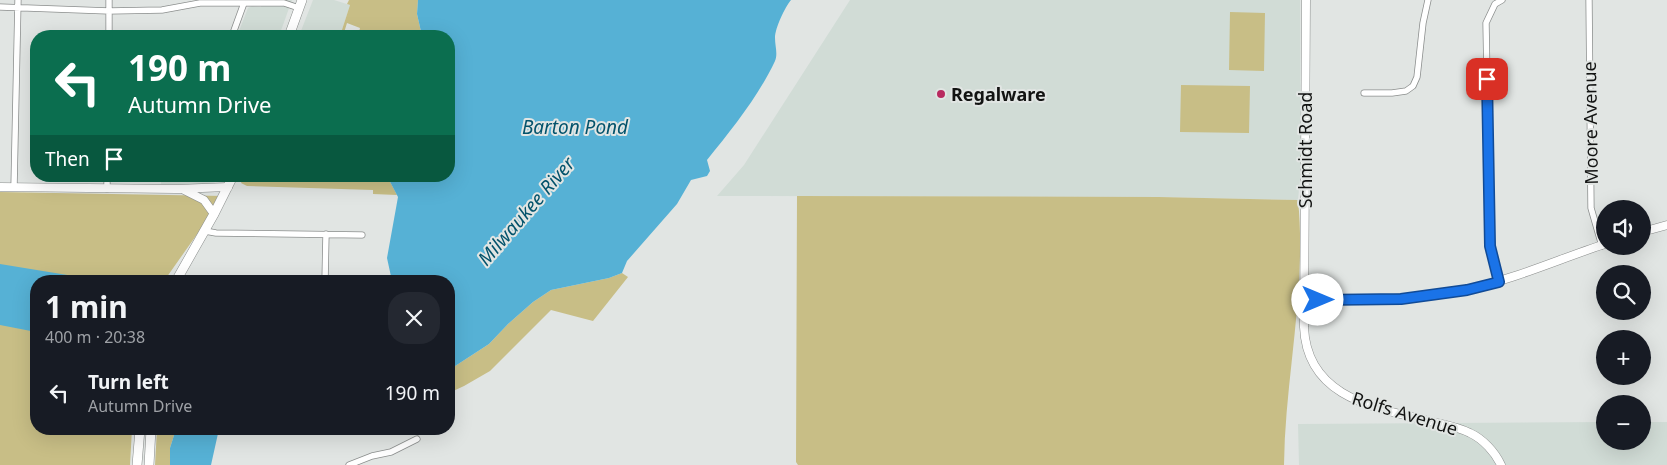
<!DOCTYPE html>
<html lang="en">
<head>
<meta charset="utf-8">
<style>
	:root { --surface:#171b24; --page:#242831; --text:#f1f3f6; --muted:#9ea1a6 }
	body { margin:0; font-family:"Noto Sans",sans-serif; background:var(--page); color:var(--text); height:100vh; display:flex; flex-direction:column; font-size:19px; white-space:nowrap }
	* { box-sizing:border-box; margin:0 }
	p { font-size:16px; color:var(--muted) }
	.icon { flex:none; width:28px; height:28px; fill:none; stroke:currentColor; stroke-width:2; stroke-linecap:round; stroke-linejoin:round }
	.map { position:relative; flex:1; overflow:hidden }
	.drawer { position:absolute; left:30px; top:275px; width:425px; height:160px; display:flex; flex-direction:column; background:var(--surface); border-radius:20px; box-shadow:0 5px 20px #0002 }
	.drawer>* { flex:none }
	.banner { position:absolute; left:30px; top:30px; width:425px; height:152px; border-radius:20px; box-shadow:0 5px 20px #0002; background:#0b6e4f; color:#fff; overflow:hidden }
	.tools { position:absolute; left:1596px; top:200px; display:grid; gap:10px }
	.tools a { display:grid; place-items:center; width:55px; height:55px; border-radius:50%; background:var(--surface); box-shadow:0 5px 20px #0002; font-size:25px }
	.pin { position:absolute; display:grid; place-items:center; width:42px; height:42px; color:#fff; margin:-21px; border-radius:10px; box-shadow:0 2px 8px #0006 }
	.me { position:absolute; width:55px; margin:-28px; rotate:90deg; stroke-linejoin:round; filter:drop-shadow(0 0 4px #0008) }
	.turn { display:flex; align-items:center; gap:18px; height:105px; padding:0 15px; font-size:22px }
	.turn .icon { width:65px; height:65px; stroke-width:2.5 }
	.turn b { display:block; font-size:35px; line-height:42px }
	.then { display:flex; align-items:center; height:48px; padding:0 15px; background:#0003; gap:10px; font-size:19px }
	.round { display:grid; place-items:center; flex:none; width:52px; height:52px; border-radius:20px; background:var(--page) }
	.summary { display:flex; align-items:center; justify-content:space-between; height:85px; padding:0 15px }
	h1 { font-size:30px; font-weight:700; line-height:38px }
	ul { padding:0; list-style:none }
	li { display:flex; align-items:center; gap:15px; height:65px; padding:0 15px }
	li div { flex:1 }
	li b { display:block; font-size:19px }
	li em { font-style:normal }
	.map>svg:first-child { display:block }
</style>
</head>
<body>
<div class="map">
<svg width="1667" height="465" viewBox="0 0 1667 465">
	<rect width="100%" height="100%" fill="#e1e5e3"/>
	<!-- built -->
	<path fill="#d1dcd6" d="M262,0H292L279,36H237L248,8L252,6L261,7Z
		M313,0H334L350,5L340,36H299Z
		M850,0H1300L1301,168L1298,200L1159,197L717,196L744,165Z
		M161,176H222L217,182L207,184H161Z
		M1605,422V441H1642L1643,422H1667V465H1299L1298,424Z"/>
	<!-- green -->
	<path fill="#c8be86" d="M349,0H418L417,14L422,36H371L359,32L360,28L347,23L343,36H340L350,5L347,4Z
		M1230,12L1265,13L1264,71L1229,70Z
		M1181,85L1250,86L1249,133L1180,132Z
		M244,176H387L397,195L373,194V190L247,186L241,183Z
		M0,192L224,196L164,281H36V429H132L130,465H0Z
		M797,196L1159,197L1298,200C1307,289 1285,377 1284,465H798L796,462Z
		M622,273L628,277L593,321L551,310L490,371L464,386L449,393V370L489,344L508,324L533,302L551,290L609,278Z
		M157,429H176L170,448V465H155Z"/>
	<!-- water -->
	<path fill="#56b1d5" d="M418,0H791C785,7 775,28 775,38C775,46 778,54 775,61C758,97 732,129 707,160L710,171L707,176L691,180L677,204L627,261L622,273L609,278L551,290L533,302L508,324L489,344L449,370V281H392L387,258L398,197L387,176H449V36H422L417,14Z
		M0,264L98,280L100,281H36V332L0,325Z
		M176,429H219L211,465H170V448Z"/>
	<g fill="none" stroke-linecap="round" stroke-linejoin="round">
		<defs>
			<path id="minor" d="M1589,0L1591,208L1602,246
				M0,7L109,11L162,10L200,3H284L299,8
				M109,36V0
				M232,36L244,3
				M1364,93H1392L1406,91L1413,86L1417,77L1423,23L1428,0
				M14,187L18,0
				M107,189V176
				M205,231L216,233L362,235
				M325,281L326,234
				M1499,282L1490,246L1486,23L1495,4L1502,0
				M349,465L372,456L391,452L417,439"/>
			<path id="tertiary" d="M1306,0L1304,327C1307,399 1377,408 1433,422C1446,425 1458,427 1470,433C1483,439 1495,452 1501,465
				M0,187L176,189L228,187
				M184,190L204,200L214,214
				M1642,232L1667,225
				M1305,299C1359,300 1414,301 1468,289C1515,279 1559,259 1605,244"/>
			<path id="primary" d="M289,36L302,0
				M176,281L214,214L233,176
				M137,465L140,429
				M149,465L151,429"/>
		</defs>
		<!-- minor casing -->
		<use href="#minor" stroke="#8b8e8d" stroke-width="7"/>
		<!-- tertiary casing -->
		<use href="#tertiary" stroke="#8b8e8d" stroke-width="9"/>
		<!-- primary casing -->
		<use href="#primary" stroke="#8b8e8d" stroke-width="10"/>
		<!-- minor -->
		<use href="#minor" stroke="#fff" stroke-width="5.5"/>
		<!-- tertiary -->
		<use href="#tertiary" stroke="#fff" stroke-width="8"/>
		<!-- primary -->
		<use href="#primary" stroke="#fff" stroke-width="9"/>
	</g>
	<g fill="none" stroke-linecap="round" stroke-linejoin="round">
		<defs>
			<path id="route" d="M1318,300L1401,299L1467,290L1499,282L1490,246L1487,79"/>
		</defs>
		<!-- route casing -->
		<use href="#route" stroke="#114b97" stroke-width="12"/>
		<!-- route -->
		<use href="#route" stroke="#1a73e8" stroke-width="9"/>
	</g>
	<!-- markers -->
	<circle fill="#b82a5f" stroke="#e1e5e3" stroke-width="2" cx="941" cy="94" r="5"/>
	<g text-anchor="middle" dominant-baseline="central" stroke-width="4" stroke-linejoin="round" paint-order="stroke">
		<!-- poi labels -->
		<g font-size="18" font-weight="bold" fill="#121312" stroke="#e1e5e3" text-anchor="start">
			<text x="951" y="94">Regalware</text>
		</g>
		<!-- street labels -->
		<g font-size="18" fill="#121312" stroke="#e1e5e3">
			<text transform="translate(1590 123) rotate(-91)">Moore Avenue</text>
			<text transform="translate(1305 150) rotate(-90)">Schmidt Road</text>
			<text transform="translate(1405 413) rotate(17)">Rolfs Avenue</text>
		</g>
		<!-- water labels -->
		<g font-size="19" font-style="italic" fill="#03536c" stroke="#e1e5e3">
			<text x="575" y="127">Barton Pond</text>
			<text transform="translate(526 211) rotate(-49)">Milwaukee River</text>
		</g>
	</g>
</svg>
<div class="tools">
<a><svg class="icon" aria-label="sound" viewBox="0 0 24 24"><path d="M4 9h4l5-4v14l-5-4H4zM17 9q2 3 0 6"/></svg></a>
<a><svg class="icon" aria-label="search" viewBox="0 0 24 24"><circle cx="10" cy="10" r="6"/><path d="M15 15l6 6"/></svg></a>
<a>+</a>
<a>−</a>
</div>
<div class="pin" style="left:1487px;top:79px;background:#d93025"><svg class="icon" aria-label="arrive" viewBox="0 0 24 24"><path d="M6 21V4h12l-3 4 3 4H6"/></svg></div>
<svg class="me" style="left:1318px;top:300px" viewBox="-20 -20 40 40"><circle r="19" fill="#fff"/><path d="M0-13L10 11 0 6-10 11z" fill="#1a73e8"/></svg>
<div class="banner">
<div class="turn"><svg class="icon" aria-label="left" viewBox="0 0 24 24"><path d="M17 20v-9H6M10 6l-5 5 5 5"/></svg><div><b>190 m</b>Autumn Drive</div></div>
<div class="then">Then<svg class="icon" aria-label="arrive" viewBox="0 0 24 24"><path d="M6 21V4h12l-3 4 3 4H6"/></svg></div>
</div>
<section class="drawer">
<div class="summary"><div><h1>1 min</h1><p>400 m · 20:38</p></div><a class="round"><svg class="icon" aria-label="close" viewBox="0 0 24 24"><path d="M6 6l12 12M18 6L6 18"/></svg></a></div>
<ul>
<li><svg class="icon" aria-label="left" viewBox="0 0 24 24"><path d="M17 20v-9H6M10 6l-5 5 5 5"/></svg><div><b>Turn left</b><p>Autumn Drive</p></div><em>190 m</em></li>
</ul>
</section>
</div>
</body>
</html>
